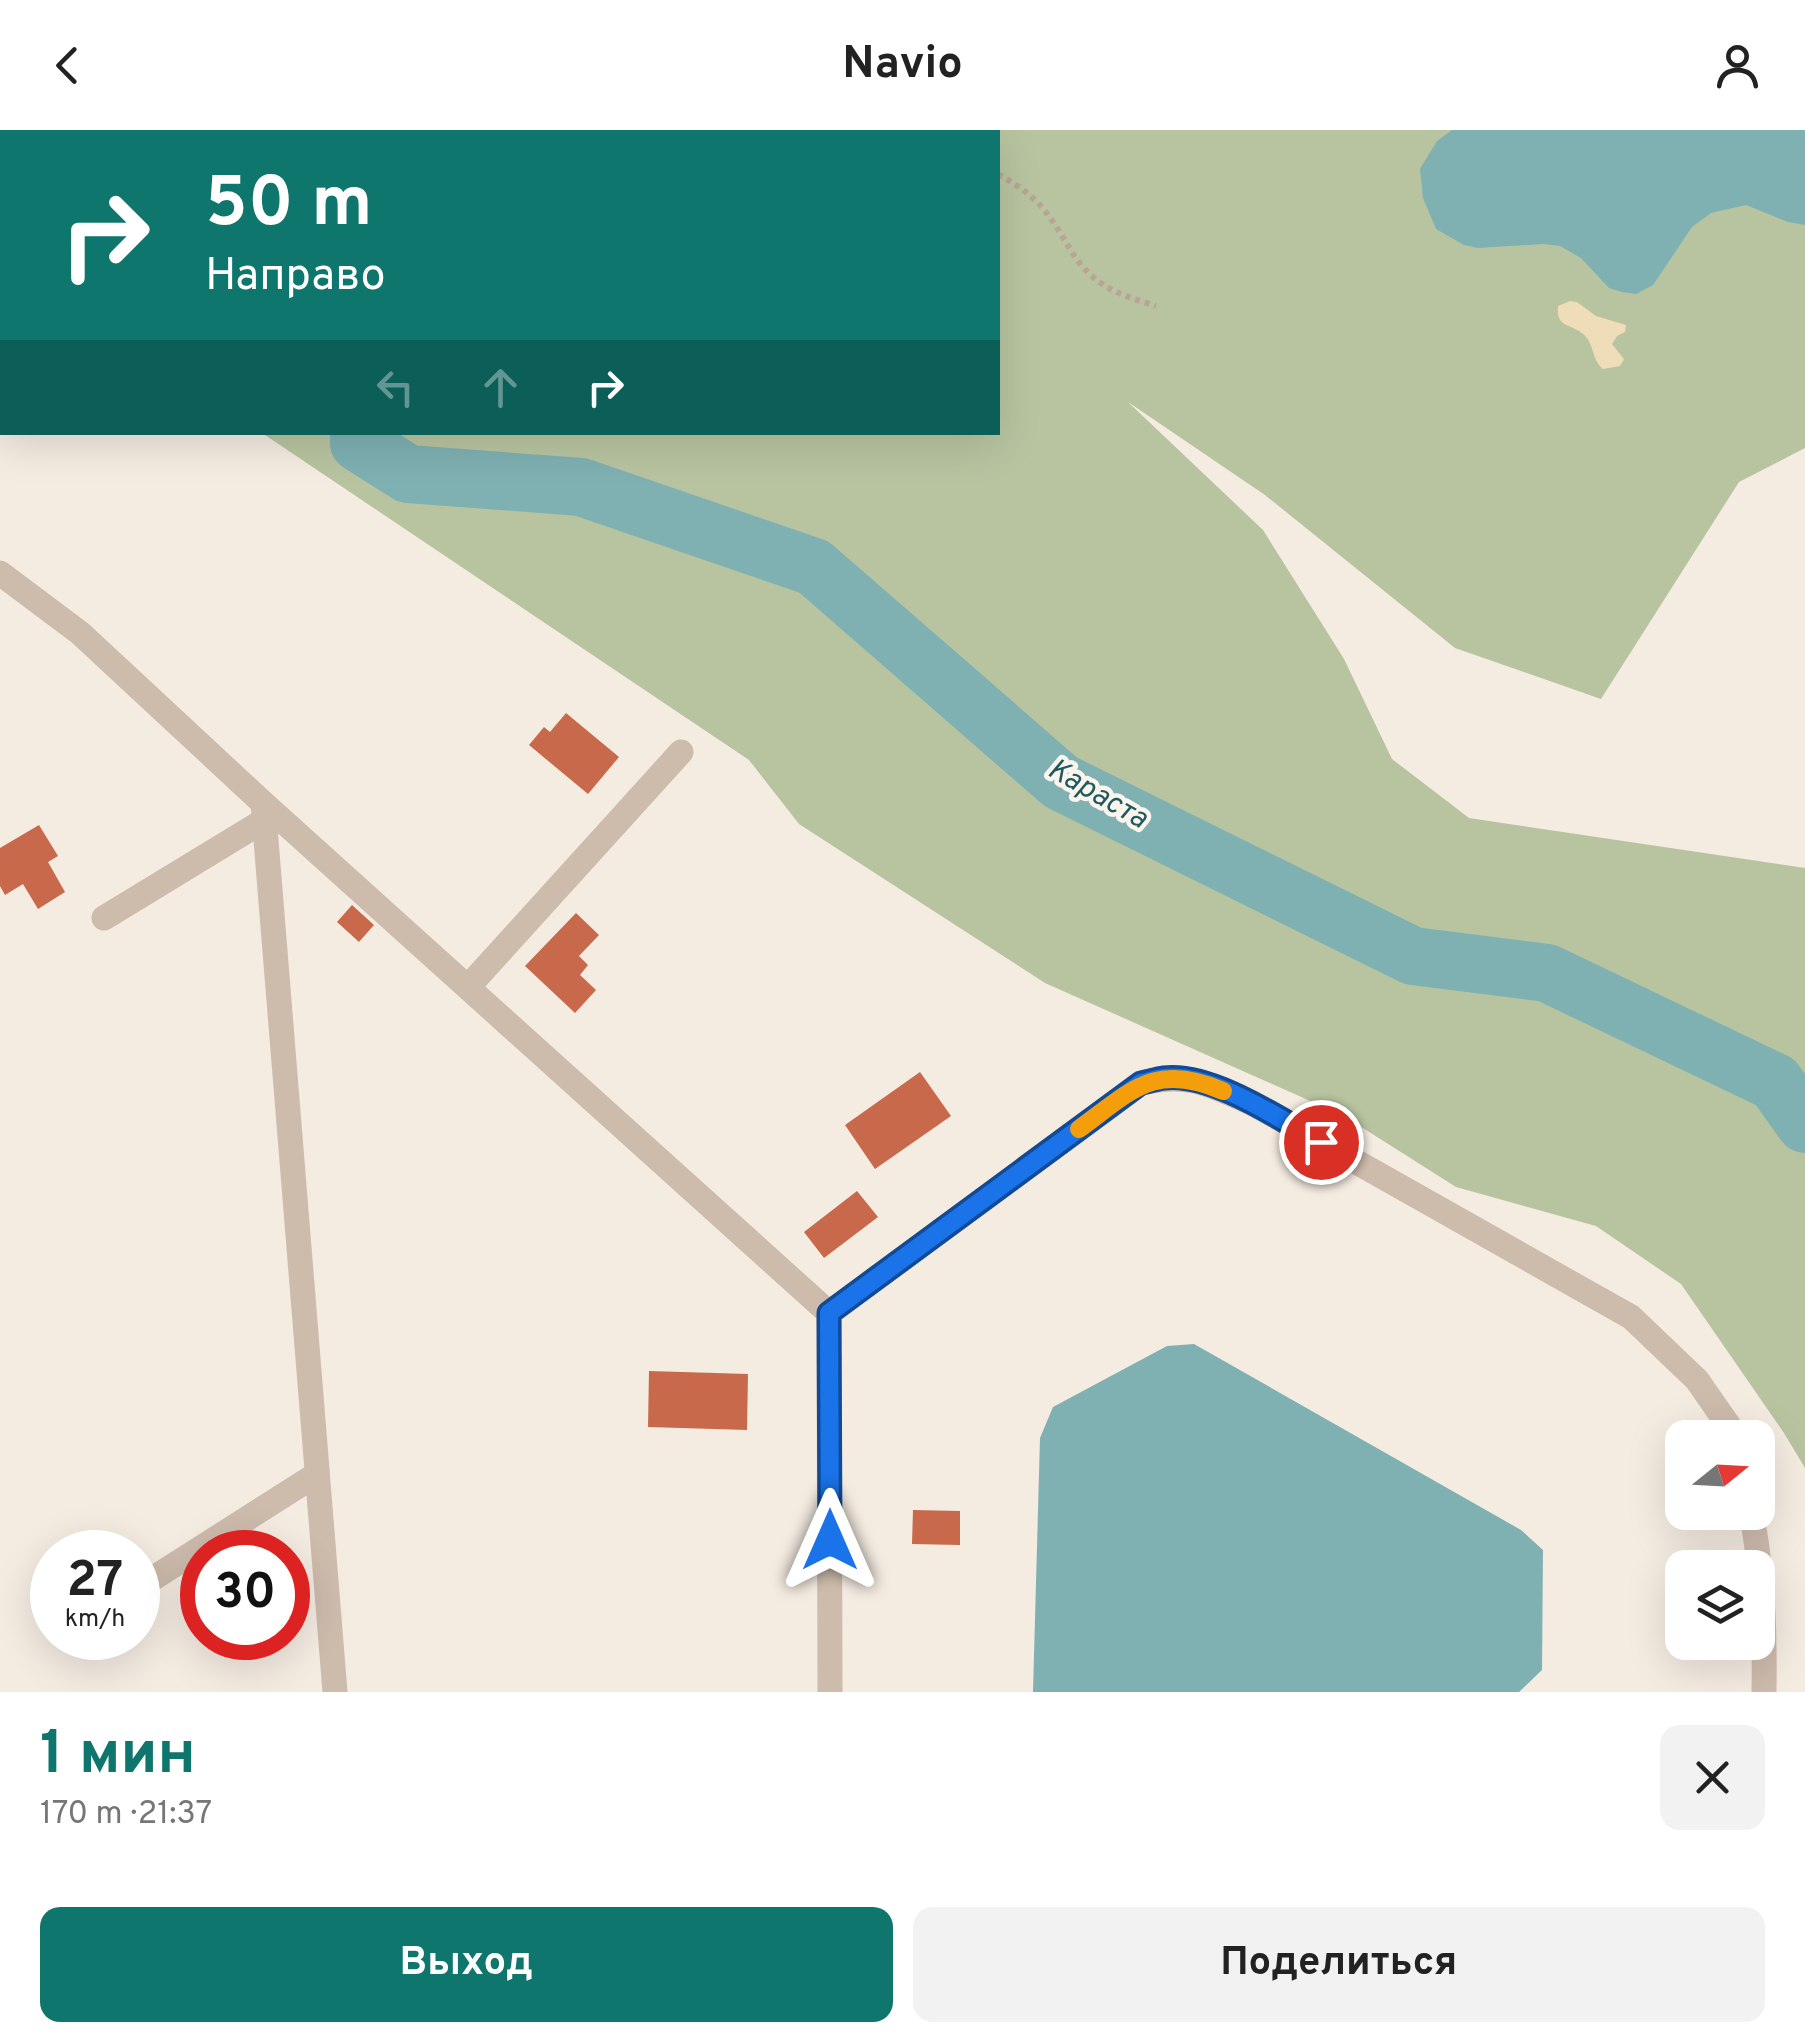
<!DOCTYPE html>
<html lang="ru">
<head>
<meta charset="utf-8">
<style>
	:root { --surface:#fff; --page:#f2f2f2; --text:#222; --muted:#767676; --accent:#0f766e }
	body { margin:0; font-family:Overpass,sans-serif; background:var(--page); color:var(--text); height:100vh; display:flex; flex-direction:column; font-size:38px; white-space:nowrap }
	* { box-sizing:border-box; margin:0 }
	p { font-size:32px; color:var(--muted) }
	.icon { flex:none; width:55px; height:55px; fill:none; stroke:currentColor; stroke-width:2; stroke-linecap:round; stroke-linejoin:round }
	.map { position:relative; height:1562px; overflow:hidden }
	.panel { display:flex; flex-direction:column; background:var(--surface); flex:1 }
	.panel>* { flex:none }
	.guide { position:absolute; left:0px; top:0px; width:1000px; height:305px; box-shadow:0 10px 40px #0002; background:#0f766e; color:#fff; overflow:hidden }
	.needle { width:65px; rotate:72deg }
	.fabs { position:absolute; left:1665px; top:1290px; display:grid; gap:20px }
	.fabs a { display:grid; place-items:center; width:110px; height:110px; border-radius:20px; background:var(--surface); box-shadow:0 10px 40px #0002; font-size:50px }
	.speed { position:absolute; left:30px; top:1400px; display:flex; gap:20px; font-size:50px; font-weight:700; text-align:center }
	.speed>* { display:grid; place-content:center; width:130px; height:130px; border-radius:50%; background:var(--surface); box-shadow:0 10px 40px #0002; line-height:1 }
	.speed small { font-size:25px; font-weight:400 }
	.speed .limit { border:15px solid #d22; background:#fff; color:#111 }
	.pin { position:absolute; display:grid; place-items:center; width:85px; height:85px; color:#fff; margin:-42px; border:5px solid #fff; border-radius:50%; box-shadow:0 2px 10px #0007 }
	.me { position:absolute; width:110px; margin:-55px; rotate:0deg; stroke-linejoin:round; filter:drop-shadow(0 0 8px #0008) }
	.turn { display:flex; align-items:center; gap:35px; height:210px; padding:0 40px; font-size:45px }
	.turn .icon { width:130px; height:130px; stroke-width:2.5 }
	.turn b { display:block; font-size:70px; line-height:85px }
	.lanes { display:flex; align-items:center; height:95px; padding:0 40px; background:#0003; justify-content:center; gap:50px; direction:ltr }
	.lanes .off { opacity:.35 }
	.round { display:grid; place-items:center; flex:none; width:105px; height:105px; border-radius:20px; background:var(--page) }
	.overview { display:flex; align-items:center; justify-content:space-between; height:170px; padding:0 40px }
	h1 { font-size:60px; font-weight:700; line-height:75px; color:var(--accent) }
	.action { display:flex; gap:20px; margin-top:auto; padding:20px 40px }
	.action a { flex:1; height:115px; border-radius:20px; background:var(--accent); color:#fff; font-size:40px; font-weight:700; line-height:115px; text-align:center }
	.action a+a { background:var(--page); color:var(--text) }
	header { display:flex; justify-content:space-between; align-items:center; height:130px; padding:0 40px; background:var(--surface); font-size:45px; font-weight:700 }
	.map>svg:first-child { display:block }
</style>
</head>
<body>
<header><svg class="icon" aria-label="back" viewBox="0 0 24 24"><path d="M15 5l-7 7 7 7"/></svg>Navio<svg class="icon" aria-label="person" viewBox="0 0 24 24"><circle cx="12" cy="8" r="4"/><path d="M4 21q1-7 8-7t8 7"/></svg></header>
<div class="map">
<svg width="1805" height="1562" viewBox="0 0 1805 1562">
	<rect width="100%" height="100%" fill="#f4ebe1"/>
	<!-- green -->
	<path fill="#b8c4a0" d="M0,0H1805V318L1739,352L1601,569L1455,518L1265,365L1128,272L1263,400L1344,529L1392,629L1469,688L1805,738V1338L1784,1303L1681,1154L1596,1096L1456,1057L1344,986L1045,853L799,694L749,630L262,303L998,302V2H2V112L0,111Z"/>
	<!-- sand -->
	<path fill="#efdcb8" d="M1570,171L1577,172L1596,186L1626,195L1625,202L1617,206L1612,214L1624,229L1620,236L1603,239C1591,229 1595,214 1583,204C1570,193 1556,198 1558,176Z"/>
	<!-- water -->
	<path fill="#7fb0b2" d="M1452,0H1805V95L1788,92L1746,75L1711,83L1692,97L1653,155L1636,164L1622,162L1609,158L1581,128L1560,116L1544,114L1478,118L1464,115L1436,99L1423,68L1420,39L1437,11Z
		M1194,1214L1521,1400L1543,1420L1542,1540L1519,1562H1033L1040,1308L1053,1277L1167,1216Z"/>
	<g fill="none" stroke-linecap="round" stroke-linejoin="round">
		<!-- river -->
		<path stroke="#7fb0b2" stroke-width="58" d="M84,0L85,2
			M156,0V2
			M210,0L216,2
			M313,0L314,2
			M359,302V313L408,344L581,357L814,437L1061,652L1413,826L1547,843L1775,952L1805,994"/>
	</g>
	<!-- building -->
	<path fill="#c8694b" d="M566,583L619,627L588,664L529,615L544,597L550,602Z
		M39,695L58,726L48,732L65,762L38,779L23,754L5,765L0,756V718Z
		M352,775L374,795L359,812L337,792Z
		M576,783L599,805L579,826L588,835L580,845L596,860L575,883L525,836Z
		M920,942L951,986L875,1039L845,995Z
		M857,1061L878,1087L824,1128L804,1102Z
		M649,1241L748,1244L747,1300L648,1297Z
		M913,1380L960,1381V1415L912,1414Z"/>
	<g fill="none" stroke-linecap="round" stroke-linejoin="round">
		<!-- path -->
		<path stroke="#b9a596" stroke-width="6" stroke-dasharray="5 5" stroke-linecap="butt" d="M940,0L942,2
			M998,44C1019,56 1037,68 1051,89C1065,108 1074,131 1092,146C1109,162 1134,169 1156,176"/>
		<!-- street -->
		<path stroke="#cdbbac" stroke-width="25" d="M0,443L80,503L263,673L829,1183L830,1562
			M263,673L335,1562
			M104,788L265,690
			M468,857L681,622
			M829,1183L1141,953C1189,942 1208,954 1252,973L1631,1187L1697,1250L1729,1296L1732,1308
			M1751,1382C1763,1442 1765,1501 1764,1562
			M138,1458L317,1344"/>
	</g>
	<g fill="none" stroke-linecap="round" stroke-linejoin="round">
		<defs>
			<path id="route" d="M830,1410L829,1183L1141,953C1148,952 1156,949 1164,948C1211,942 1280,989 1321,1012"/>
		</defs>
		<!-- route casing -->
		<use href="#route" stroke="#114b97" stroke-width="25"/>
		<!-- route -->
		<use href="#route" stroke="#1a73e8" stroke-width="18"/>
		<!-- slow -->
		<path stroke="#f59e0b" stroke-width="18" d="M1079,999C1131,961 1155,931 1223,961"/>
	</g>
	<g text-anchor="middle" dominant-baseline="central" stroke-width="9" stroke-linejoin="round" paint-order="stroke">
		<!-- water labels -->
		<g font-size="30" font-style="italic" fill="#1f5a5e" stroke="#fbf5ee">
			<text transform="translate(1097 665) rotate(30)">Караста</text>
		</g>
	</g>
</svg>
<div class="fabs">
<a><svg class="needle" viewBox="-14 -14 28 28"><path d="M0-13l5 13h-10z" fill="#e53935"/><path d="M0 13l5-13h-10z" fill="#767676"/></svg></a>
<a><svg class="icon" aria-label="layers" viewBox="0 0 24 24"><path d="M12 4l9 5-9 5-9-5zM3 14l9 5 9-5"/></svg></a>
</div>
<div class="speed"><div>27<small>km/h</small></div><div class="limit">30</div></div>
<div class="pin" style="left:1321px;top:1012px;background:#d93025"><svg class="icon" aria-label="arrive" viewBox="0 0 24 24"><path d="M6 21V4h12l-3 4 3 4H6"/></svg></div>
<svg class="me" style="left:830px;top:1410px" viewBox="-20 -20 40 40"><path d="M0-17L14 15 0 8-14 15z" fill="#1a73e8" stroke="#fff" stroke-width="4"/></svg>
<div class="guide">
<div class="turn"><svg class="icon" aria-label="right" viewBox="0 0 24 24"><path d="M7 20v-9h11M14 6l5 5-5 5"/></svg><div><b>50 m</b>Направо</div></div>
<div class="lanes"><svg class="icon off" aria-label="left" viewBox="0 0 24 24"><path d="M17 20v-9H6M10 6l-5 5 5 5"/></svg><svg class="icon off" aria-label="ahead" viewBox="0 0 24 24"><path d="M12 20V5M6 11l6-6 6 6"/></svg><svg class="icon" aria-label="right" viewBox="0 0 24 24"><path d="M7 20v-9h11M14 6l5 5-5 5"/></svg></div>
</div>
</div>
<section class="panel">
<div class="overview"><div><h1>1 мин</h1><p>170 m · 21:37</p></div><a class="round"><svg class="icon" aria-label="close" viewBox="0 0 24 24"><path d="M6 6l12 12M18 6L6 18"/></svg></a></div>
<div class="action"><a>Выход</a><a>Поделиться</a></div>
</section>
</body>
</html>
